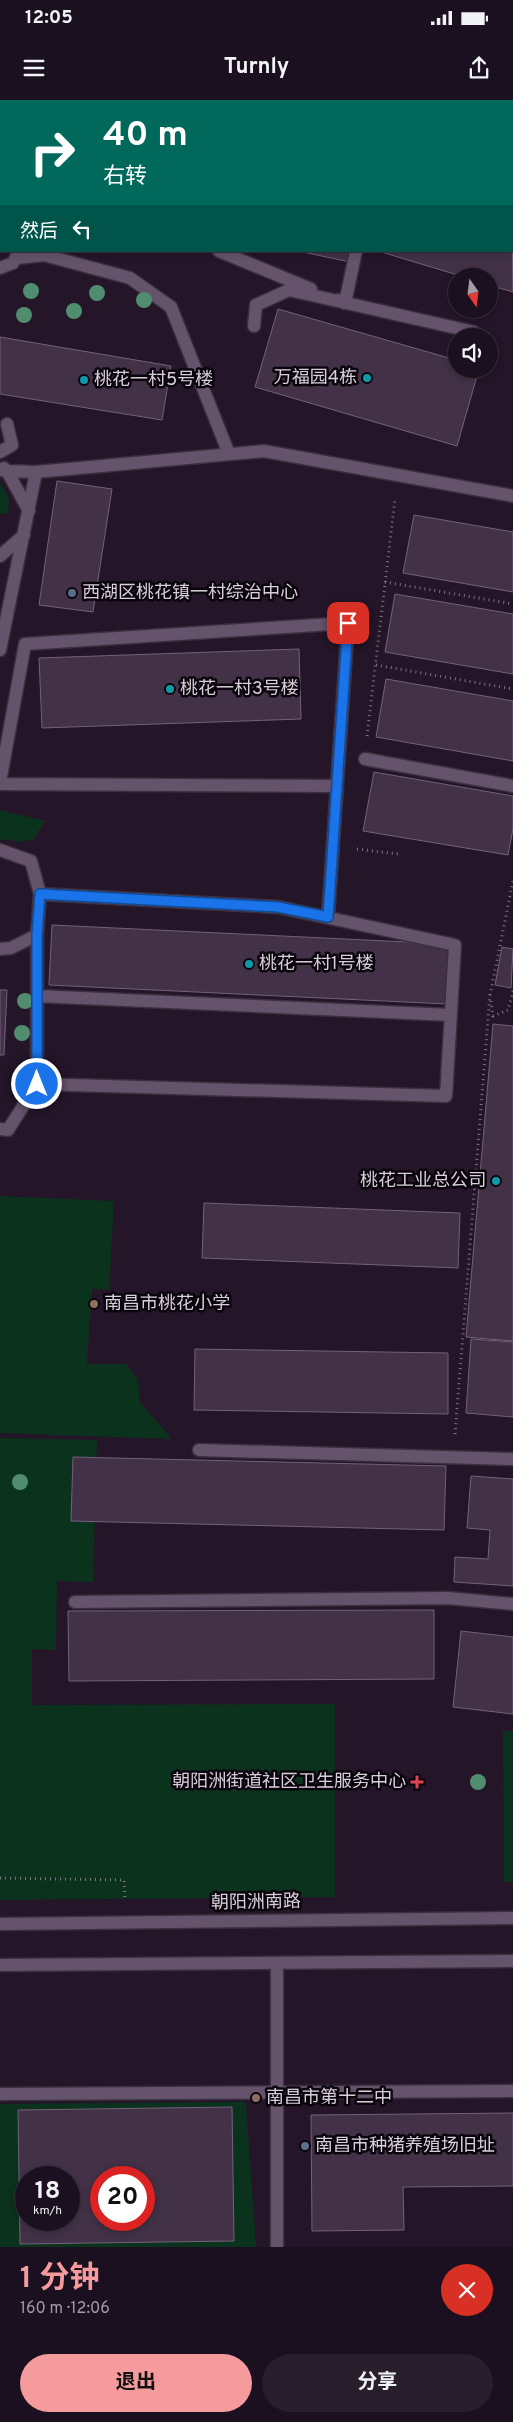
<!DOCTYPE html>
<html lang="zh">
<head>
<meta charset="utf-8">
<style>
	:root { --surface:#1b101f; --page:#281e2c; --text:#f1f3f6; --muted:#a09da4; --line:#39303d; --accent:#f59b9d }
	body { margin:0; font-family:Overpass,"Noto Sans SC",sans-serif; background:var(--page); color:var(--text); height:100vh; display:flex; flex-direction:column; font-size:19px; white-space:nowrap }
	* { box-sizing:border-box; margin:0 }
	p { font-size:16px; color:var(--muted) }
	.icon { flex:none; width:28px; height:28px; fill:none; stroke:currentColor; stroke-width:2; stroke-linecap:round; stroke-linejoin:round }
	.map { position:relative; height:2147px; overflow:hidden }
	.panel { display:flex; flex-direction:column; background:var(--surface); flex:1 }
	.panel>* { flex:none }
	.hud { position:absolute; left:0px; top:0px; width:514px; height:152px; box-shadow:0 2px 8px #0003,0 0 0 1px var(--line); background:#00695c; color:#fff; overflow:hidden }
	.needle { width:32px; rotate:166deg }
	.buttons { position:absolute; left:448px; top:168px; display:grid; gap:10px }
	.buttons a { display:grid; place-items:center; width:50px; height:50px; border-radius:50%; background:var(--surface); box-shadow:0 2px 8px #0003,0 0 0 1px var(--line); font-size:25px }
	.speed { position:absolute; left:15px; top:2066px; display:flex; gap:10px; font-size:25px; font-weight:700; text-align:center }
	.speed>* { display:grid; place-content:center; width:65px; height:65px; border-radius:50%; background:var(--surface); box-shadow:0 2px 8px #0003,0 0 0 1px var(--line); line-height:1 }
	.speed small { font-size:12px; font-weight:400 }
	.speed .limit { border:8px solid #d22; background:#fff; color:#111 }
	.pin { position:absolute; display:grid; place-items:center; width:42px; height:42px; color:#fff; margin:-21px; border-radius:10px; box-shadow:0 2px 8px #0006 }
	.me { position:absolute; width:55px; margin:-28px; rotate:0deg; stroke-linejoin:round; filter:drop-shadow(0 0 4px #0008) }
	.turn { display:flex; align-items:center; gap:18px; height:105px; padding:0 20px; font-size:22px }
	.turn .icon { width:65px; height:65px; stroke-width:2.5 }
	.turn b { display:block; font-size:35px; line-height:42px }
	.then { display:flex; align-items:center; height:48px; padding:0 20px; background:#0003; gap:10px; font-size:19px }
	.round { display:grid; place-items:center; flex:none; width:52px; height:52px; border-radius:26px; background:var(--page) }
	.head { display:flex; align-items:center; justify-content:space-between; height:85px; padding:0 20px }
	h1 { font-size:30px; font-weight:700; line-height:38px; color:var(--accent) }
	.action { display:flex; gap:10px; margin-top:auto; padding:10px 20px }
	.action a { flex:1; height:58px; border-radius:30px; background:var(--accent); color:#111; font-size:20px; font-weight:700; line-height:58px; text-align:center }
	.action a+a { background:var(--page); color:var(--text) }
	.status { display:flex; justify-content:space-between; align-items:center; height:35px; padding:0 25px; background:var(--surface); direction:ltr }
	.status svg { height:14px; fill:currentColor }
	header { display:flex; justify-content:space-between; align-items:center; height:65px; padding:0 20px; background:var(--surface); font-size:22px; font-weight:700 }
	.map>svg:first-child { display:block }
</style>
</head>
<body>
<div class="status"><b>12:05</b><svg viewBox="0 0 49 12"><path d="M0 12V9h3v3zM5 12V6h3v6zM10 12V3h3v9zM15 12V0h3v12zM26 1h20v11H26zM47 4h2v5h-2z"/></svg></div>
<header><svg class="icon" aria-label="menu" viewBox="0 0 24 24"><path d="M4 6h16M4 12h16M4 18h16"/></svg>Turnly<svg class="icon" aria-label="share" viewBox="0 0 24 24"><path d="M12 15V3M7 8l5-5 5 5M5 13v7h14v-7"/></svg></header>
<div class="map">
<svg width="513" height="2147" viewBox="0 0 513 2147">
	<rect width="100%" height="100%" fill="#241529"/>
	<!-- green -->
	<path fill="#0a321d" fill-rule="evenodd" d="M0,382L9,399L8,413L0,414Z
		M0,710L45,721L34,739L21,742L0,739Z
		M0,1096L114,1101L109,1190L92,1189L87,1264H126L138,1279L140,1302L172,1339L0,1333Z
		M0,1338L97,1340L93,1482L57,1481L56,1550L32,1549V1605L335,1604V1797L0,1800Z
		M503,1631H513V1782H504Z
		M246,2002L256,2147H0V2004ZM26,2078H69V2120H26ZM101,2078H144V2120H101Z"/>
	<!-- building -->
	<path fill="#423147" stroke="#74617a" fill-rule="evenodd" d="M419,0H513V28L512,1Z
		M512,106L513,192L489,185V176H461L378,151H512Z
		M298,151H352L350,162Z
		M278,209L456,260V269H479L457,346L255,287Z
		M0,237L171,266L162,320L0,294Z
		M57,381L112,389L93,512L39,505Z
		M414,415L513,432V492L403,473Z
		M395,494L513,514V574L385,552Z
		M299,549L301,619L42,628L39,558Z
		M386,579L513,601V661L376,637Z
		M374,672L513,696V729L508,755L363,731Z
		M52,825L450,844L447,904L49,885Z
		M502,847L513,849L511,888L495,885Z
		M0,890H7L4,955H0Z
		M493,924L513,926V1241L466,1237Z
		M204,1103L460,1113L458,1168L202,1158Z
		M471,1239L513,1242V1317L466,1313Z
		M195,1249L448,1253V1314L194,1310Z
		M73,1357L446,1366L444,1430L71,1421Z
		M471,1376L513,1379V1486L454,1482L455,1457L488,1459L490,1430L467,1428Z
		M434,1510V1579L69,1581L68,1511Z
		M461,1531L513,1537V1614L453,1607Z
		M232,2007L234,2141L20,2144L18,2010ZM26,2078H69V2120H26ZM101,2078H144V2120H101Z
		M513,2013V2086L403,2087L404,2130L312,2131L311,2015Z"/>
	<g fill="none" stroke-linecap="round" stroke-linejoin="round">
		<defs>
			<path id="service" d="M313,0L317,1
				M512,63H513
				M0,126H1
				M219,151L311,189
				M17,158L44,155L130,178L171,207L229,354
				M0,168L13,163L19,151
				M338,200L345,203L356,151
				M254,226L256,205L289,190L474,232
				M0,352L12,345L7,324
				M4,368L7,371L36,372
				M0,370L7,371L29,411
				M0,456L24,435
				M0,550L36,372L264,351L513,396
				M365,659L513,686
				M0,682L25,544L348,523L328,817
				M0,684L337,686
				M0,750L31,761L40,794L278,807L455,845L446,996L37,984V835
				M0,849L11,848L37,835L40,794
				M37,896L451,915
				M0,1029L8,1030L37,984
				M199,1350L513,1359
				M75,1502L448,1498L513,1504
				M0,1994L513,1991"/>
			<path id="minor" d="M277,1863V2147"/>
			<path id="secondary" d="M0,1824L513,1818
				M0,1865L513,1861"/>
		</defs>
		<!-- service casing -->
		<use href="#service" stroke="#3a2f3e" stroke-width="15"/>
		<!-- minor casing -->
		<use href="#minor" stroke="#3a2f3e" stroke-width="15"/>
		<!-- secondary casing -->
		<use href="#secondary" stroke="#3a2f3e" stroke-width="15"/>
		<!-- path -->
		<path stroke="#7f7383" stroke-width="3" stroke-dasharray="1 4" stroke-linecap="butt" d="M385,482L513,504
			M376,565L513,589
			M367,636L395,399
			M357,749L398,754
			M490,895L513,781
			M491,901L493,916L508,910L513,891
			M455,1334L490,894
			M0,1778L124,1780L125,1800"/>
		<!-- service -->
		<use href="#service" stroke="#65536b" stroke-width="12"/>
		<!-- minor -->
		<use href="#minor" stroke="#65536b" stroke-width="12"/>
		<!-- secondary -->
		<use href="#secondary" stroke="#65536b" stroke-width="12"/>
	</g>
	<!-- trees -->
	<g fill="#508d6f">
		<circle cx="31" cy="191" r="8"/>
		<circle cx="97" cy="193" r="8"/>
		<circle cx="144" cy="200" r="8"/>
		<circle cx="74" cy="211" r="8"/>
		<circle cx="24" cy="215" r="8"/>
		<circle cx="25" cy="901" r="8"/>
		<circle cx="22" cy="933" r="8"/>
		<circle cx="25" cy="977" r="8"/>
		<circle cx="20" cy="1382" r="8"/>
		<circle cx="478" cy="1682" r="8"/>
	</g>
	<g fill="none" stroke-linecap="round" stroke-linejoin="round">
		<defs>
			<path id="route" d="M37,984V835L40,794L278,807L328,817L348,523"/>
		</defs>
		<!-- route casing -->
		<use href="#route" stroke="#114b97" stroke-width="12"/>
		<!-- route -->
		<use href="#route" stroke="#1a73e8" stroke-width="9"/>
	</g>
	<!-- markers -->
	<g fill="#0f9aa8" stroke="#0a050c" stroke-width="2">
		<circle cx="367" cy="278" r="5"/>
		<circle cx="84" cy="280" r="5"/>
		<circle cx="170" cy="589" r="5"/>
		<circle cx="249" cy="864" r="5"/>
		<circle cx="496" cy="1081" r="5"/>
	</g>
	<g fill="#5c6f8a" stroke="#0a050c" stroke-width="2">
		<circle cx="72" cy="493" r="5"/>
		<circle cx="305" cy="2046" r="5"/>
	</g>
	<g fill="#8d6e63" stroke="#0a050c" stroke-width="2">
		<circle cx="94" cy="1204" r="5"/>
		<circle cx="256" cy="1998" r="5"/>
	</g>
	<path fill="#e0444e" stroke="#0a050c" stroke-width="2" d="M414.5 1674.5h5v5h5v5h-5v5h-5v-5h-5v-5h5z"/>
	<g text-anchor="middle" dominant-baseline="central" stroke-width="5" stroke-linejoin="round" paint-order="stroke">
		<!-- poi labels -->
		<g font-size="18" fill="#d9cfdc" stroke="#0a050c" text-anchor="start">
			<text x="357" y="278" text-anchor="end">万福园4栋</text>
			<text x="94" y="280">桃花一村5号楼</text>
			<text x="82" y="493">西湖区桃花镇一村综治中心</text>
			<text x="180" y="589">桃花一村3号楼</text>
			<text x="259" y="864">桃花一村1号楼</text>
			<text x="486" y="1081" text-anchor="end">桃花工业总公司</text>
			<text x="104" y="1204">南昌市桃花小学</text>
			<text x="406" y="1682" text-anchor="end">朝阳洲街道社区卫生服务中心</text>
			<text x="266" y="1998">南昌市第十二中</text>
			<text x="315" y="2046">南昌市种猪养殖场旧址</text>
		</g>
		<!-- street labels -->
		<g font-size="18" fill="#d9cfdc" stroke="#0a050c">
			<text transform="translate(256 1803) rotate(-1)">朝阳洲南路</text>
		</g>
	</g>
</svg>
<div class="buttons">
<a><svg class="needle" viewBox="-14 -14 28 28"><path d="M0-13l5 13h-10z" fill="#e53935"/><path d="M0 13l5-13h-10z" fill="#a09da4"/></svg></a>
<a><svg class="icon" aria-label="sound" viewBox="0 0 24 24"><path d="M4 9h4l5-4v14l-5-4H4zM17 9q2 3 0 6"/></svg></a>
</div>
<div class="speed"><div>18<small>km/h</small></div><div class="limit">20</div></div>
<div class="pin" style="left:348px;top:523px;background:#d93025"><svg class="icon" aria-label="arrive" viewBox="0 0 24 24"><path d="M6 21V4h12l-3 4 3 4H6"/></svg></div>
<svg class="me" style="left:37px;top:984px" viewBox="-20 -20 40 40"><circle r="17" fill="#1a73e8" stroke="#fff" stroke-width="3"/><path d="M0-11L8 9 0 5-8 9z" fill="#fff"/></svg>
<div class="hud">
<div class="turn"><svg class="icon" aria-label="right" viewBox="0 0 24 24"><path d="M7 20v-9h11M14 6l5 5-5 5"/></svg><div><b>40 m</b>右转</div></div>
<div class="then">然后<svg class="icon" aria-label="left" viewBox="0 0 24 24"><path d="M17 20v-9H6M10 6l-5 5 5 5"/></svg></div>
</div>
</div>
<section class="panel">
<div class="head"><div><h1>1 分钟</h1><p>160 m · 12:06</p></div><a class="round" style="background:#d93025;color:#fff"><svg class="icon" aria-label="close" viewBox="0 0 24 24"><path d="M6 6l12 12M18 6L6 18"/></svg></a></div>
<div class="action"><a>退出</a><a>分享</a></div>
</section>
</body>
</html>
